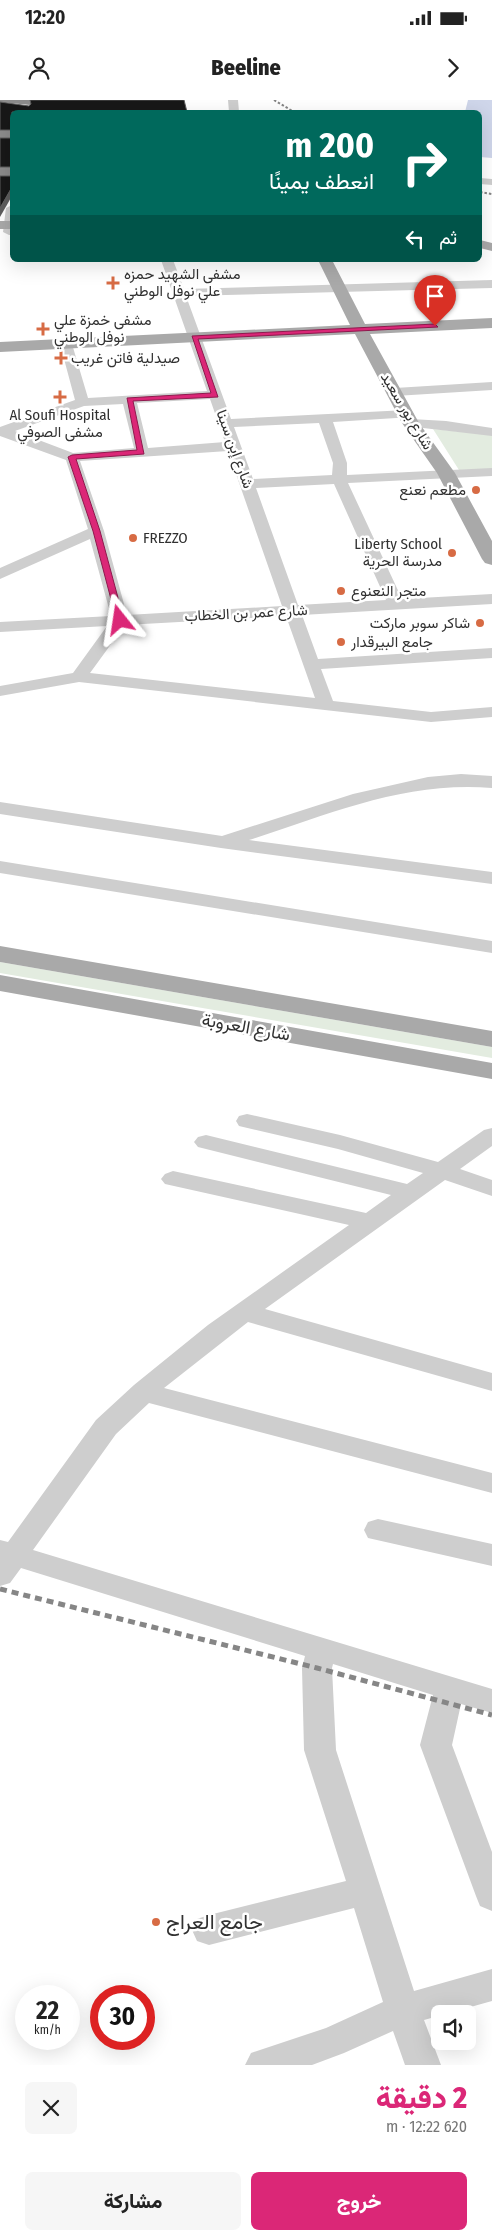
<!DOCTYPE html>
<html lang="ar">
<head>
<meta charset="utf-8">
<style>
	:root { --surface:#fff; --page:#f6f6f6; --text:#222; --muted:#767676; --accent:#db2777 }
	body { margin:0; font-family:"Fira Sans Condensed",Vazirmatn,sans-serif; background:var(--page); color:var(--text); direction:rtl; height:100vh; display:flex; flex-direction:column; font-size:19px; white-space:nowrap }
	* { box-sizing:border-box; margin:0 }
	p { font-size:16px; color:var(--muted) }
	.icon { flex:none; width:28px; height:28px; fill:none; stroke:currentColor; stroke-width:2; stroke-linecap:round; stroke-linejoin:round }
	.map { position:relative; height:1965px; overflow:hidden; direction:ltr }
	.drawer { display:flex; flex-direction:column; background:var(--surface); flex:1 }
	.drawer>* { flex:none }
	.banner { position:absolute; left:10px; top:10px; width:472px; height:152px; border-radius:8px; box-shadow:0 5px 20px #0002; direction:rtl; background:#00695c; color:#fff; overflow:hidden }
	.tools { position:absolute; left:431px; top:1905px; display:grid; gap:10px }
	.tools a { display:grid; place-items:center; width:45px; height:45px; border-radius:8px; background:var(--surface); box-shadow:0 5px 20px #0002; font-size:25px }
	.speed { position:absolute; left:15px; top:1885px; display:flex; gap:10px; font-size:25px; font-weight:700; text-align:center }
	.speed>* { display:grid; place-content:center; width:65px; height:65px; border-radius:50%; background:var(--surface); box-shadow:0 5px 20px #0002; line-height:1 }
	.speed small { font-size:12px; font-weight:400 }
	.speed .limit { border:8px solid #d22; background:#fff; color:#111 }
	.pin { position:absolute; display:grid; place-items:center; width:42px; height:42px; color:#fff; margin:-51px -21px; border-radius:50% 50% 50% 0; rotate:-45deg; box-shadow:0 0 5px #0007 }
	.pin .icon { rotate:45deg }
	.me { position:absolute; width:55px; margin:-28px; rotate:345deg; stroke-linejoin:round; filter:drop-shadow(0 0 4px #0008) }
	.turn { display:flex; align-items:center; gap:18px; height:105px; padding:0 25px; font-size:22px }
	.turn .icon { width:65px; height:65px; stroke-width:2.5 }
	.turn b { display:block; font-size:35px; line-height:42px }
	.then { display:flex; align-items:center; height:48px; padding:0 25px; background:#0003; gap:10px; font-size:19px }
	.round { display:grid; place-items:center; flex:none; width:52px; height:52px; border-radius:8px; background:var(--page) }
	.head { display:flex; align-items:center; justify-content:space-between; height:85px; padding:0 25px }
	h1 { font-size:30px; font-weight:800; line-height:38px; color:var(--accent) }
	.button { display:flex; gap:10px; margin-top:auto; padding:10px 25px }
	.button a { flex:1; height:58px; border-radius:8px; background:var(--accent); color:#fff; font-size:20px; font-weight:800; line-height:58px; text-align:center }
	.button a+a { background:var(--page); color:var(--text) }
	.status { display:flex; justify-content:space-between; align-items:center; height:35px; padding:0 25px; background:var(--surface); direction:ltr }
	.status svg { height:14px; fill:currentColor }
	header { display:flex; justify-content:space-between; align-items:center; height:65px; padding:0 25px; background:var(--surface); font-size:22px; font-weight:800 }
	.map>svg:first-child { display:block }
</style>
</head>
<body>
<div class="status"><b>12:20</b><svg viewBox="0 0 49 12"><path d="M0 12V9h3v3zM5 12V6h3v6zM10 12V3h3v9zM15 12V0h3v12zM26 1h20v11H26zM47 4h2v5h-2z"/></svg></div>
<header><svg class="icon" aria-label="forward" viewBox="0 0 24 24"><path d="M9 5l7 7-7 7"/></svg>Beeline<svg class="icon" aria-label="person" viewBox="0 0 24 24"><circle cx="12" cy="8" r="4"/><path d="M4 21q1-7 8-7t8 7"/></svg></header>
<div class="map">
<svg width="492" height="1965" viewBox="0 0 492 1965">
	<rect width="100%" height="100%" fill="#fff"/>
	<!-- green -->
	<path fill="#e3ece0" d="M433,329L492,335V369L459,370Z
		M0,862L492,947V958L0,873Z"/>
	<!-- water -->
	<path fill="#cfd6ea" d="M468,0H492V58L480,57V12H465Z"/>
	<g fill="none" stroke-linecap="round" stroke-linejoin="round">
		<!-- minor -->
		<path fill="#cecece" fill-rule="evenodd" d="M228,0H238L239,12H229Z
			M480,78L492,79V85L480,84Z
			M12,105V135H9L3,132L6,108Z
			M161,160H173L184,189L492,180V188L186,196L231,319L407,310L412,311L414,314L412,317L333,322L347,363V375L492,368V376L348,383L402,499L492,494V504L302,515L318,559L492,548V558L321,569L333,601L431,612L492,607V617L431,622L79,582L0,596V586L73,573L107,526L0,532V522L111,516L90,439L0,479V468L88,429L66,360L0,336V327L75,300L60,244L66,240L72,244L88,298L207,291ZM210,299L225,342L148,348L137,303ZM123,304L134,348L73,353L15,331L84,306ZM319,323L333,363L332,375L253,379L234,327ZM228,351L282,506L127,515L104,431L80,361ZM334,384L386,500L298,505L256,388ZM286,516L315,598L90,573L125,525Z
			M492,282V290L395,296L388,292L395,288Z
			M411,319L446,321L492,328V336L406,326L404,323Z
			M461,674L492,676V688C404,681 331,714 249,740L492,772V784L221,748L0,714V702L222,736L353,694L428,677Z
			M0,761L492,841V853L0,773Z
			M247,1014L340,1035L438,1062L484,1030L492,1028V1046L460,1069L492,1080V1096L445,1080L265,1209L492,1273V1291L248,1222L164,1288L492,1373V1393L149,1303L116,1334L33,1450L492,1589V1613L461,1604L452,1645L492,1752V1811L480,1806L476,1796L420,1645L433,1595L333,1564L332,1568L336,1650L414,1891L492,1869V1901L424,1920L441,1965H405L393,1931L344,1953L312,1965H245L251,1953L326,1928L383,1902L354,1808L209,1845L197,1841L192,1830L197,1819L209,1815L346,1781L304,1650L302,1568L305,1556L21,1468L10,1483L0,1486V1440L8,1442L96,1320L134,1285L208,1225L349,1125L165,1084L161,1079L165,1074L173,1071L366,1113L391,1095L198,1047L194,1042L198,1037L206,1035L407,1084L423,1073L338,1049L239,1026L236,1021L239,1016Z
			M378,1419L492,1444V1466L368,1438L364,1430L368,1422Z"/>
		<!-- major -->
		<path fill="#a9a9a9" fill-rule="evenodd" d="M0,121H12V129H0Z
			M480,140L492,143V151L480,148Z
			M318,160H332L365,224L492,218V228L370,234L419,323L455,373L492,441V465L485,463L482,459L437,373L402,323L355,234L0,252V242L350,225Z
			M0,846L492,931V947L0,862Z
			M0,875L492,963V979L0,891Z"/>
		<!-- rail-far1 -->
		<path stroke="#868686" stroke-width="2" stroke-dasharray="2.5 2" stroke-linecap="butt" d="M274,0L294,12
			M480,92L492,94"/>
		<!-- rail -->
		<path stroke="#868686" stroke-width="5" stroke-dasharray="7 5" stroke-linecap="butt" d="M0,1489L317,1568L492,1615"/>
	</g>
	<!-- wall -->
	<path fill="#8c8c8c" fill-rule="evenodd" d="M0,0H184L12,38H0ZM0,2L30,5L29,6Z
		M0,38H12V76H0Z"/>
	<!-- shaded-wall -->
	<path fill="#5d5d5d" d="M12,87V96L0,117V108Z"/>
	<!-- building -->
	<path fill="#181818" stroke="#5d5d5d" d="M30,0H184L187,12H12V30H0V2L29,6L31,4Z
		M0,38H12V67H0Z
		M0,76H12V87L0,108Z"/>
	<!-- route -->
	<path fill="#db2777" stroke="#8e194d" d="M435,224L438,227L198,239L218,297L133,301L144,354L76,359L100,431L124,520L117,522L93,431L68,357L72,355L137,350L127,298L211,293L192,236Z"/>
	<!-- markers -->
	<g fill="#d76b44" stroke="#fff" stroke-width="2">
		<path d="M110.5 175.5h5v5h5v5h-5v5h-5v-5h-5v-5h5z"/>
		<path d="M40.5 221.5h5v5h5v5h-5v5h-5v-5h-5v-5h5z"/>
		<path d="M58.5 250.5h5v5h5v5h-5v5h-5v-5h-5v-5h5z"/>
		<path d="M57.5 289.5h5v5h5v5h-5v5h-5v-5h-5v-5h5z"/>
		<circle cx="476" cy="390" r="5"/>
		<circle cx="133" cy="438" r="5"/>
		<circle cx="452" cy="453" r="5"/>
		<circle cx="341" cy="491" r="5"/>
		<circle cx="480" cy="523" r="5"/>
		<circle cx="341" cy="542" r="5"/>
		<circle cx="156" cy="1822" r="5"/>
	</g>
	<g text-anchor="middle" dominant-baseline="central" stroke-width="5" stroke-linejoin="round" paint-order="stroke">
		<!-- far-poi labels -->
		<g font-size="15" fill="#313131" stroke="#fff" text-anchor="start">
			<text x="124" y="174">مشفى الشهيد حمزه<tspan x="124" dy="17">علي نوفل الوطني</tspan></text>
			<text x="54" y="220">مشفى خمزة علي<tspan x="54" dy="17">نوفل الوطني</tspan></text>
			<text x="71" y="258">صيدلية فاتن غريب</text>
			<text x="60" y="315" text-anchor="middle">Al Soufi Hospital<tspan x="60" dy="17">مشفى الصوفي</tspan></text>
			<text x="466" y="390" text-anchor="end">مطعم نعنع</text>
			<text x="143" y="438">FREZZO</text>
			<text x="442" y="444" text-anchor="end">Liberty School<tspan x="442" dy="17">مدرسة الحرية</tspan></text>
			<text x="351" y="491">متجر النعنوع</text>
			<text x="470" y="523" text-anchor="end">شاكر سوبر ماركت</text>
			<text x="351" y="542">جامع البيرقدار</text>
		</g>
		<!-- far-street labels -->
		<g font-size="15" fill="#313131" stroke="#fff">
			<text transform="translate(407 311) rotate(59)">شارع بور سعيد</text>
			<text transform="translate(235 349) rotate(70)">شارع إبن سينا</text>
			<text transform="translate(246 513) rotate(-3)">شارع عمر بن الخطاب</text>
		</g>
		<!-- street labels -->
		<g font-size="18" fill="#313131" stroke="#fff">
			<text transform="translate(246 927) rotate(10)">شارع العروبة</text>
		</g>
		<!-- near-poi labels -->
		<g font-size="21" fill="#313131" stroke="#fff" text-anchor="start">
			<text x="166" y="1822">جامع العراج</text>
		</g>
	</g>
</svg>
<div class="tools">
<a><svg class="icon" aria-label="sound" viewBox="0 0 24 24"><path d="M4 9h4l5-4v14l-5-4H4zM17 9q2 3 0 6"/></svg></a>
</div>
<div class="speed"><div>22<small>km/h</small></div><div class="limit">30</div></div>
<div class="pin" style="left:435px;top:226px;background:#d93025"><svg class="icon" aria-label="arrive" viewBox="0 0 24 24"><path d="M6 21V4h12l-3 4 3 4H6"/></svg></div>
<svg class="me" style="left:120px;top:520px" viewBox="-20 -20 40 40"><path d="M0-17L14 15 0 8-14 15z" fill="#db2777" stroke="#fff" stroke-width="4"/></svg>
<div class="banner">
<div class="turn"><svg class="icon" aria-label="right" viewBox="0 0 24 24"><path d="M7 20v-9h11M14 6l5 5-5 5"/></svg><div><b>200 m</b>انعطف يمينًا</div></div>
<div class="then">ثم<svg class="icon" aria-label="left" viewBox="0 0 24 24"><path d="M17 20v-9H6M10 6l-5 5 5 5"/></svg></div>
</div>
</div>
<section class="drawer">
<div class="head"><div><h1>2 دقيقة</h1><p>620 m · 12:22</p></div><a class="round"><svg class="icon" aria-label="close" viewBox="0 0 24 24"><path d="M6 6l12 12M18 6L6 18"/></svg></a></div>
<div class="button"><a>خروج</a><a>مشاركة</a></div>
</section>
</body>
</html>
